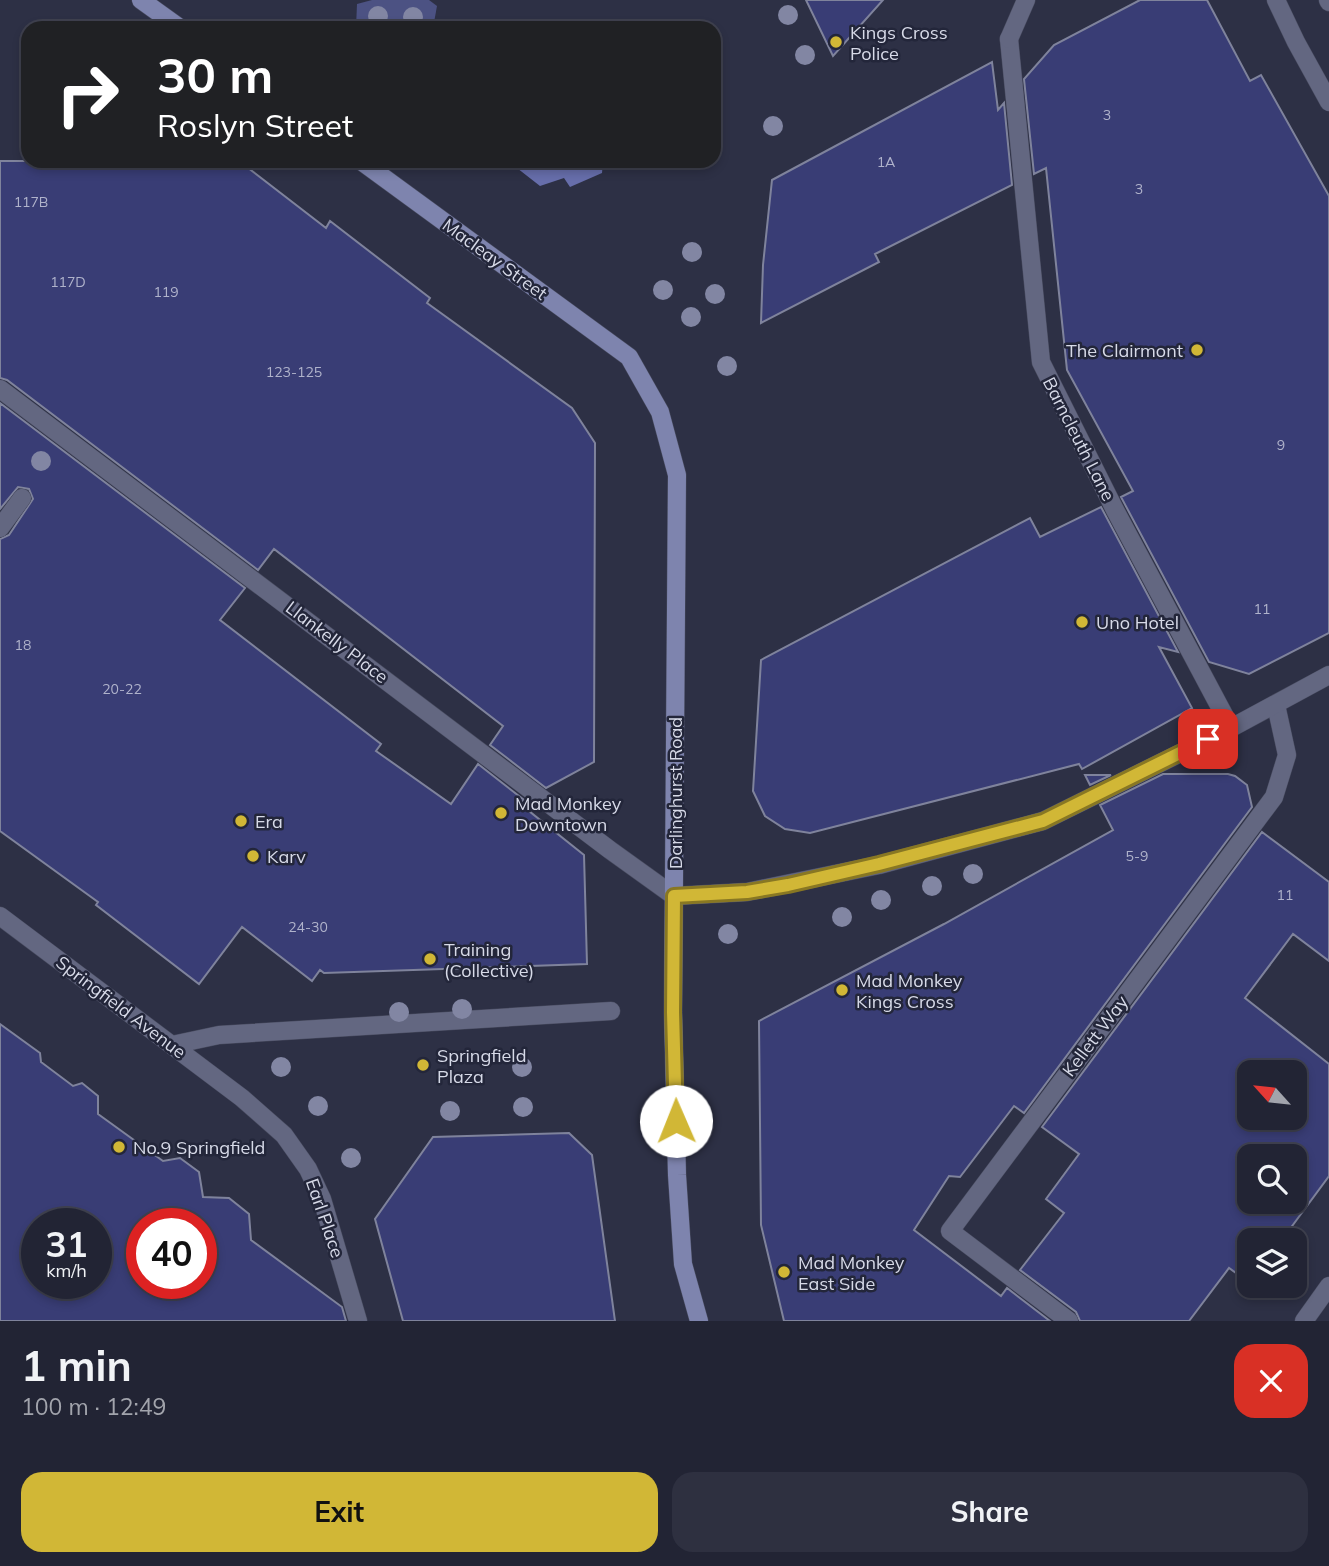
<!DOCTYPE html>
<html lang="en">
<head>
<meta charset="utf-8">
<style>
	:root { --surface:#222434; --page:#2e3040; --text:#f1f3f6; --muted:#a2a4ac; --line:#3f414f; --accent:#d1b736 }
	body { margin:0; font-family:Mulish,sans-serif; background:var(--page); color:var(--text); height:100vh; display:flex; flex-direction:column; font-size:26px; white-space:nowrap }
	* { box-sizing:border-box; margin:0 }
	p { font-size:23px; color:var(--muted) }
	.icon { flex:none; width:38px; height:38px; fill:none; stroke:currentColor; stroke-width:2; stroke-linecap:round; stroke-linejoin:round }
	.map { position:relative; height:1321px; overflow:hidden }
	.sheet { display:flex; flex-direction:column; background:var(--surface); flex:1 }
	.sheet>* { flex:none }
	.hud { position:absolute; left:21px; top:21px; width:700px; height:147px; border-radius:21px; box-shadow:0 4px 10px #0003,0 0 0 2px var(--line); background:#202124; color:#fff; overflow:hidden }
	.needle { width:46px; rotate:297deg }
	.controls { position:absolute; left:1237px; top:1060px; display:grid; gap:14px }
	.controls a { display:grid; place-items:center; width:70px; height:70px; border-radius:14px; background:var(--surface); box-shadow:0 4px 10px #0003,0 0 0 2px var(--line); font-size:35px }
	.speed { position:absolute; left:21px; top:1208px; display:flex; gap:14px; font-size:35px; font-weight:700; text-align:center }
	.speed>* { display:grid; place-content:center; width:91px; height:91px; border-radius:50%; background:var(--surface); box-shadow:0 4px 10px #0003,0 0 0 2px var(--line); line-height:1 }
	.speed small { font-size:18px; font-weight:400 }
	.speed .limit { border:10px solid #d22; background:#fff; color:#111 }
	.pin { position:absolute; display:grid; place-items:center; width:60px; height:60px; color:#fff; margin:-30px; border-radius:14px; box-shadow:0 4px 10px #0006 }
	.me { position:absolute; width:77px; margin:-38px; rotate:359deg; stroke-linejoin:round; filter:drop-shadow(0 0 5px #0008) }
	.turn { display:flex; align-items:center; gap:24px; height:147px; padding:0 21px; font-size:32px }
	.turn .icon { width:91px; height:91px; stroke-width:2.5 }
	.turn b { display:block; font-size:49px; line-height:60px }
	.round { display:grid; place-items:center; flex:none; width:74px; height:74px; border-radius:21px; background:var(--page) }
	.overview { display:flex; align-items:center; justify-content:space-between; height:119px; padding:0 21px }
	h1 { font-size:42px; font-weight:700; line-height:52px }
	.button { display:flex; gap:14px; margin-top:auto; padding:14px 21px }
	.button a { flex:1; height:80px; border-radius:21px; background:var(--accent); color:#111; font-size:28px; font-weight:700; line-height:80px; text-align:center }
	.button a+a { background:var(--page); color:var(--text) }
	.map>svg:first-child { display:block }
</style>
</head>
<body>
<div class="map">
<svg width="1329" height="1321" viewBox="0 0 1329 1321">
	<rect width="100%" height="100%" fill="#2d3045"/>
	<!-- green -->
	<path fill="#4c5283" d="M372,0H429L437,6L433,28H356L357,4Z"/>
	<!-- water -->
	<path fill="#676eab" d="M508,161H603L602,173L570,187L564,178L540,186Z"/>
	<!-- building -->
	<path fill="#393d75" stroke="#7f839c" stroke-width="2" fill-rule="evenodd" d="M806,0H883L833,56Z
		M1140,0H1207L1250,81L1261,75L1329,196V633L1249,674L1209,662L1121,497L1133,491L1067,370L1046,168L1034,174L1024,79L1054,45Z
		M992,62L998,110L1004,103L1012,185L875,254L879,262L761,323L763,265L772,180Z
		M0,161H239L326,228L330,221L430,298L427,303L572,408L595,443L594,762L546,788L490,745L503,726L274,549L258,570L7,380L0,378Z
		M0,403L245,588L220,620L381,744L376,751L451,804L478,764L524,800L519,803L584,855L587,964L324,973L320,970L312,981L242,927L199,984L96,905L98,902L0,831V539L9,535L33,499L29,489L18,487L0,509Z
		M1101,507L1178,652L1159,647L1192,708L1082,769L1079,764L810,833L785,829L765,816L753,791L761,660L1030,518L1040,537Z
		M1163,774H1228L1235,776L1247,785L1252,807L1024,1113L1014,1106L960,1177L949,1176L914,1230L1001,1296L1007,1288L1050,1321H784L761,1225L759,1021L944,924L1113,830L1100,805Z
		M1085,775H1111L1090,785Z
		M1262,832L1329,882V961L1293,934L1245,998L1329,1064V1176L1281,1241H1250V1283L1229,1268L1189,1321H1080L1076,1312L1020,1270L1064,1213L1046,1199L1079,1154L1042,1127ZM1250,1073H1295V1118H1250ZM1250,1157H1295V1202H1250Z
		M0,1024L40,1053L41,1062L73,1086L82,1083L98,1096V1114L163,1161L180,1158L199,1172L203,1197L229,1198L249,1214L251,1240L342,1307L346,1321H0ZM37,1223H96V1283H37ZM142,1223H201V1283H142Z
		M569,1133L592,1155L615,1321H403L375,1219L433,1137Z"/>
	<g fill="none" stroke-linecap="round" stroke-linejoin="round">
		<defs>
			<path id="lane" d="M1009,39L1041,362L1115,510L1231,728
				M1069,1321L950,1231L1274,797L1287,755L1276,705"/>
			<path id="street" d="M1276,0L1296,42L1329,102
				M1328,0L1329,2
				M1009,39L1026,0
				M0,389L610,850L674,896L747,892L879,865L1043,821L1231,728L1329,675
				M0,528L22,498
				M0,916L242,1098L284,1135L308,1169L322,1199L358,1321
				M172,1045L219,1035L611,1011
				M1304,1321L1329,1286"/>
			<path id="secondary" d="M141,0L180,28
				M361,161L629,357L660,412L677,475L673,1012L677,1175L683,1264L699,1321"/>
		</defs>
		<!-- lane casing -->
		<use href="#lane" stroke="#484b5f" stroke-width="19"/>
		<!-- street casing -->
		<use href="#street" stroke="#484b5f" stroke-width="19"/>
		<!-- secondary casing -->
		<use href="#secondary" stroke="#484b5f" stroke-width="19"/>
		<!-- lane -->
		<use href="#lane" stroke="#636781" stroke-width="18"/>
		<!-- street -->
		<use href="#street" stroke="#636781" stroke-width="18"/>
		<!-- secondary -->
		<use href="#secondary" stroke="#7e84ae" stroke-width="18"/>
	</g>
	<!-- trees -->
	<g fill="#8286a3">
		<circle cx="788" cy="15" r="10"/>
		<circle cx="378" cy="16" r="10"/>
		<circle cx="413" cy="17" r="10"/>
		<circle cx="805" cy="55" r="10"/>
		<circle cx="773" cy="126" r="10"/>
		<circle cx="692" cy="252" r="10"/>
		<circle cx="663" cy="290" r="10"/>
		<circle cx="715" cy="294" r="10"/>
		<circle cx="691" cy="317" r="10"/>
		<circle cx="727" cy="366" r="10"/>
		<circle cx="41" cy="461" r="10"/>
		<circle cx="973" cy="874" r="10"/>
		<circle cx="932" cy="886" r="10"/>
		<circle cx="881" cy="900" r="10"/>
		<circle cx="842" cy="917" r="10"/>
		<circle cx="728" cy="934" r="10"/>
		<circle cx="462" cy="1009" r="10"/>
		<circle cx="399" cy="1012" r="10"/>
		<circle cx="281" cy="1067" r="10"/>
		<circle cx="522" cy="1067" r="10"/>
		<circle cx="318" cy="1106" r="10"/>
		<circle cx="523" cy="1107" r="10"/>
		<circle cx="450" cy="1111" r="10"/>
		<circle cx="351" cy="1158" r="10"/>
	</g>
	<g fill="none" stroke-linecap="round" stroke-linejoin="round">
		<defs>
			<path id="route" d="M676,1121L673,1012L674,896L747,892L788,885L879,864L1043,821L1208,739"/>
		</defs>
		<!-- route casing -->
		<use href="#route" stroke="#887723" stroke-width="18"/>
		<!-- route -->
		<use href="#route" stroke="#d1b736" stroke-width="12"/>
	</g>
	<!-- markers -->
	<g fill="#d1b736" stroke="#23263a" stroke-width="2.5">
		<circle cx="836" cy="42" r="7"/>
		<circle cx="1197" cy="350" r="7"/>
		<circle cx="1082" cy="622" r="7"/>
		<circle cx="501" cy="813" r="7"/>
		<circle cx="241" cy="821" r="7"/>
		<circle cx="253" cy="856" r="7"/>
		<circle cx="430" cy="959" r="7"/>
		<circle cx="842" cy="990" r="7"/>
		<circle cx="423" cy="1065" r="7"/>
		<circle cx="119" cy="1147" r="7"/>
		<circle cx="784" cy="1272" r="7"/>
	</g>
	<g text-anchor="middle" dominant-baseline="central" stroke-width="5" stroke-linejoin="round" paint-order="stroke">
		<!-- number labels -->
		<g font-size="14" fill="#b0b3cb">
			<text x="1107" y="115">3</text>
			<text x="886" y="162">1A</text>
			<text x="1139" y="189">3</text>
			<text x="31" y="202">117B</text>
			<text x="68" y="282">117D</text>
			<text x="166" y="292">119</text>
			<text x="294" y="372">123-125</text>
			<text x="1281" y="445">9</text>
			<text x="1262" y="609">11</text>
			<text x="23" y="645">18</text>
			<text x="122" y="689">20-22</text>
			<text x="1137" y="856">5-9</text>
			<text x="1285" y="895">11</text>
			<text x="308" y="927">24-30</text>
		</g>
		<!-- poi labels -->
		<g font-size="18" fill="#d7dae8" stroke="#23263a" text-anchor="start">
			<text x="850" y="32">Kings Cross<tspan x="850" dy="21">Police</tspan></text>
			<text x="1183" y="350" text-anchor="end">The Clairmont</text>
			<text x="1096" y="622">Uno Hotel</text>
			<text x="515" y="803">Mad Monkey<tspan x="515" dy="21">Downtown</tspan></text>
			<text x="255" y="821">Era</text>
			<text x="267" y="856">Karv</text>
			<text x="444" y="949">Training<tspan x="444" dy="21">(Collective)</tspan></text>
			<text x="856" y="980">Mad Monkey<tspan x="856" dy="21">Kings Cross</tspan></text>
			<text x="437" y="1055">Springfield<tspan x="437" dy="21">Plaza</tspan></text>
			<text x="133" y="1147">No.9 Springfield</text>
			<text x="798" y="1262">Mad Monkey<tspan x="798" dy="21">East Side</tspan></text>
		</g>
		<!-- street labels -->
		<g font-size="18" fill="#d7dae8" stroke="#23263a">
			<text transform="translate(495 259) rotate(36)">Macleay Street</text>
			<text transform="translate(1079 439) rotate(63)">Barncleuth Lane</text>
			<text transform="translate(337 642) rotate(37)">Llankelly Place</text>
			<text transform="translate(675 793) rotate(-90)">Darlinghurst Road</text>
			<text transform="translate(121 1007) rotate(37)">Springfield Avenue</text>
			<text transform="translate(1095 1036) rotate(-53)">Kellett Way</text>
			<text transform="translate(325 1218) rotate(71)">Earl Place</text>
		</g>
	</g>
</svg>
<div class="controls">
<a><svg class="needle" viewBox="-14 -14 28 28"><path d="M0-13l5 13h-10z" fill="#e53935"/><path d="M0 13l5-13h-10z" fill="#a2a4ac"/></svg></a>
<a><svg class="icon" aria-label="search" viewBox="0 0 24 24"><circle cx="10" cy="10" r="6"/><path d="M15 15l6 6"/></svg></a>
<a><svg class="icon" aria-label="layers" viewBox="0 0 24 24"><path d="M12 4l9 5-9 5-9-5zM3 14l9 5 9-5"/></svg></a>
</div>
<div class="speed"><div>31<small>km/h</small></div><div class="limit">40</div></div>
<div class="pin" style="left:1208px;top:739px;background:#d93025"><svg class="icon" aria-label="arrive" viewBox="0 0 24 24"><path d="M6 21V4h12l-3 4 3 4H6"/></svg></div>
<svg class="me" style="left:676px;top:1121px" viewBox="-20 -20 40 40"><circle r="19" fill="#fff"/><path d="M0-13L10 11 0 6-10 11z" fill="#d1b736"/></svg>
<div class="hud">
<div class="turn"><svg class="icon" aria-label="right" viewBox="0 0 24 24"><path d="M7 20v-9h11M14 6l5 5-5 5"/></svg><div><b>30 m</b>Roslyn Street</div></div>
</div>
</div>
<section class="sheet">
<div class="overview"><div><h1>1 min</h1><p>100 m · 12:49</p></div><a class="round" style="background:#d93025;color:#fff"><svg class="icon" aria-label="close" viewBox="0 0 24 24"><path d="M6 6l12 12M18 6L6 18"/></svg></a></div>
<div class="button"><a>Exit</a><a>Share</a></div>
</section>
</body>
</html>
